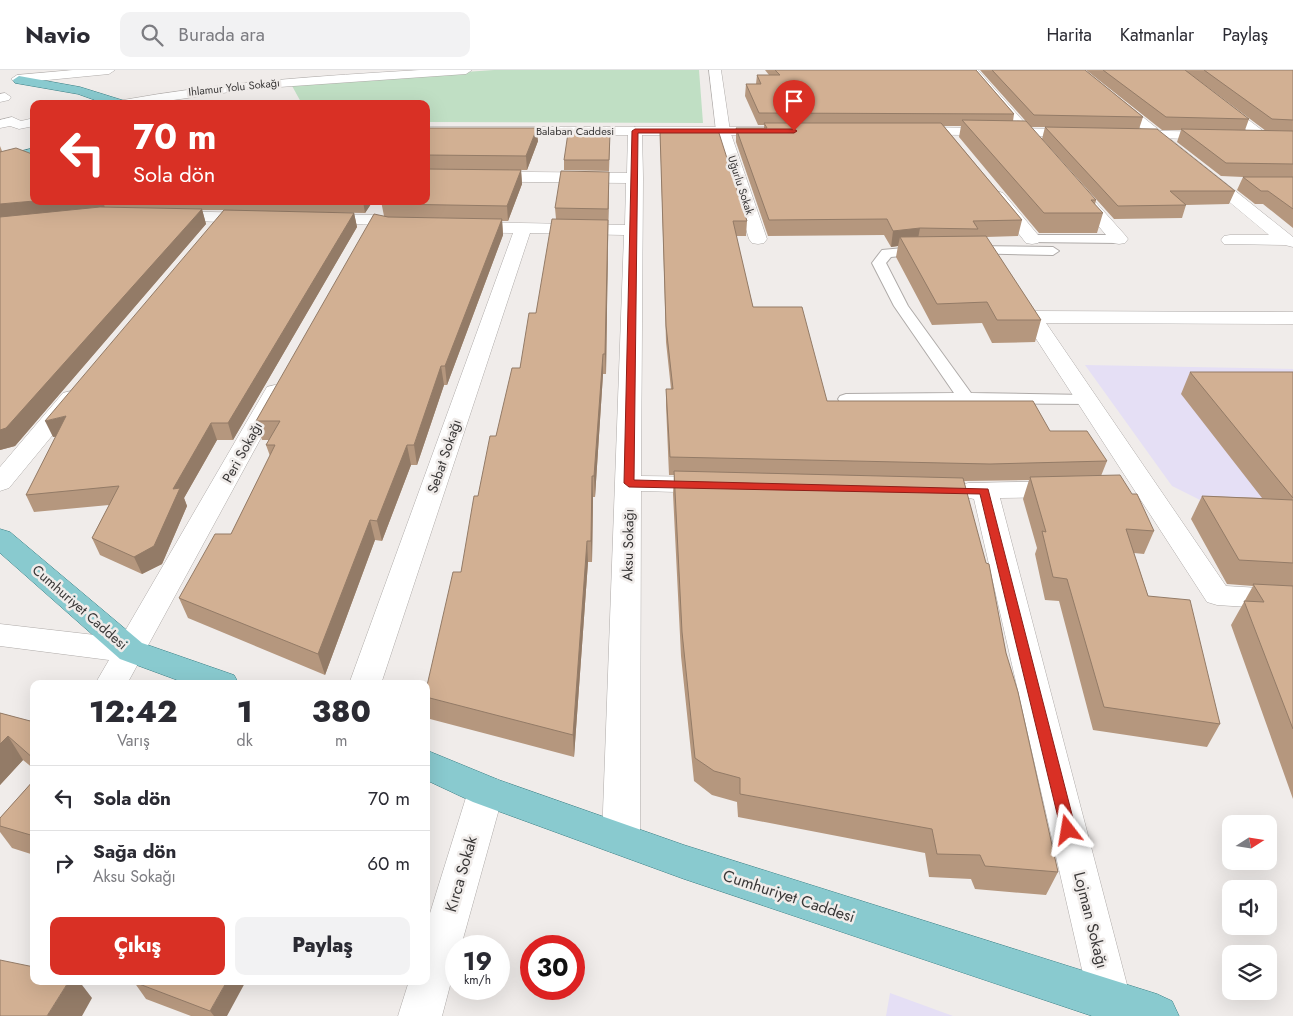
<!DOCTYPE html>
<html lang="tr">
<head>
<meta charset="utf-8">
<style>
	:root { --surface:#fff; --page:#f2f2f3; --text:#2b2b33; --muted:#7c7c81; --line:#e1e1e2; --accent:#d93025 }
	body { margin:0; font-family:Jost,sans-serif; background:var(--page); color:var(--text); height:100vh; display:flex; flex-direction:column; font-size:19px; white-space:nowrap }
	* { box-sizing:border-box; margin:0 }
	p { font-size:16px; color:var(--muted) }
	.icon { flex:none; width:28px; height:28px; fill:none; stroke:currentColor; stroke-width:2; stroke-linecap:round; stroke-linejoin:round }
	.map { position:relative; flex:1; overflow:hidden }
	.side { position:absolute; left:30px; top:610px; width:400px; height:305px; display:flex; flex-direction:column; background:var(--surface); border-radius:10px; box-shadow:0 5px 20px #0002 }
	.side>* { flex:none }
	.top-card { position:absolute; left:30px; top:30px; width:400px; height:105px; border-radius:10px; box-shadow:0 5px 20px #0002; background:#d93025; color:#fff; overflow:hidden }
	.needle { width:32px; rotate:78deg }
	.buttons { position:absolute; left:1222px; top:745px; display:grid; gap:10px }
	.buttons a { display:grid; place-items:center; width:55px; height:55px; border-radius:10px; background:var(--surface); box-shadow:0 5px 20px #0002; font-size:25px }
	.speed { position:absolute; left:445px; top:865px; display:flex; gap:10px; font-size:25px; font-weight:700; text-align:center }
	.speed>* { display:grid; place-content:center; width:65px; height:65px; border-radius:50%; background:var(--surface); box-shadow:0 5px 20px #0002; line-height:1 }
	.speed small { font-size:12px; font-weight:400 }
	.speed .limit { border:8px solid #d22; background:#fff; color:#111 }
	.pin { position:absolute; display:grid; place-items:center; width:42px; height:42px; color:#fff; margin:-51px -21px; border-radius:50% 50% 50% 0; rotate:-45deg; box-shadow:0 0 5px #0007 }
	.pin .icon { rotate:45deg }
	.me { position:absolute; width:55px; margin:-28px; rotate:346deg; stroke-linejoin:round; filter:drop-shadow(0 0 4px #0008) }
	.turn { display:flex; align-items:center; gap:18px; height:105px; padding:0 20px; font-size:22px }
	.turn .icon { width:65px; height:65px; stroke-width:2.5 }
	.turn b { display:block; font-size:35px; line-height:42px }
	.eta { display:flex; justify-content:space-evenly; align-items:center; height:85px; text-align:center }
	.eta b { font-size:30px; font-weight:800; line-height:35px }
	.primary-button { display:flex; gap:10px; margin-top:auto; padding:10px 20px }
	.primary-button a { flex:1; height:58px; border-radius:10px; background:var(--accent); color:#fff; font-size:20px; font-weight:800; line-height:58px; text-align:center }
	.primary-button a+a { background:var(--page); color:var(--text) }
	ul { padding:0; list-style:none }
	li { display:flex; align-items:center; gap:15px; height:65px; padding:0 20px; border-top:1px solid var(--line) }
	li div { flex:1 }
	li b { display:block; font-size:19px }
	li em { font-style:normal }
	header { display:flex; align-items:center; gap:30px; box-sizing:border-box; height:70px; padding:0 25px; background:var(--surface); border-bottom:1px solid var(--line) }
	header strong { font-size:24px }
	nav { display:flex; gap:28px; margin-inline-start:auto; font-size:18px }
	.search { width:350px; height:45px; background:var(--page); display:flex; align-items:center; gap:12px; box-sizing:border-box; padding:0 18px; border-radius:10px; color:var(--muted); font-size:19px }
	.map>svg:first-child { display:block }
</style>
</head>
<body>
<header>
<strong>Navio</strong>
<div class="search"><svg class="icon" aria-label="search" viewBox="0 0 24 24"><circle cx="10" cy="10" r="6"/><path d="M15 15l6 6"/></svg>Burada ara</div>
<nav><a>Harita</a><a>Katmanlar</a><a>Paylaş</a></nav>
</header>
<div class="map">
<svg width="1293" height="946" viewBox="0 0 1293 946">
	<rect width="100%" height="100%" fill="#f0ecea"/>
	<!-- education -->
	<path fill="#e5dff5" d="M1085,295L1293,299V432L1202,431L1172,416Z
		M890,923L953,946H886Z"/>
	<!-- green -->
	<path fill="#c0dfc4" d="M494,0H699L703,53L426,52V34H302L291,14Z"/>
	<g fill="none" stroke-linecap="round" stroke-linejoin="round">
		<defs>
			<path id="service" d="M1033,165H1119L1125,169L1119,173L1029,172L1027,169Z
				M925,176L930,177L931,180L930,183L891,187L886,193L908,236L971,323L1086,325L1092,326L1094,330L1092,334L840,332L838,329L840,326L846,324L954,323L894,236L872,193L882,180Z
				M969,176L1053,177L1059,181L1053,185L964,183L963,180L964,177Z"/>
			<path id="pedestrian" d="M420,0H472L466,4L251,19L145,34H117L123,30C221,12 320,6 420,0Z
				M5,23L11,27L9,30L0,32V24Z
				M12,47L21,51L34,48V56L19,59L10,56L0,58V50Z
				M486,706L499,710L504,721L461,876H456V893L442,946H398L409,911H426V856L468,721L473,710Z"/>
			<path id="minor" d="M709,0H721L730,61L767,169L764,173L758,174L752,173L749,169L716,61Z
				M966,0H978L1046,77L1048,80L1046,83H1036Z
				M1071,0H1084L1293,167V177L1285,175L1224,174L1221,170L1224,166L1230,165H1269Z
				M1170,0H1183L1271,67L1269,70H1259Z
				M635,57L642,61L643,108L641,406L712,407L721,410L725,415L721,420L712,423L641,421L640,769L634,781L621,785L608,781L602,769L624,165L530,163L381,614H349L513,163L465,162L459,161L457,157L459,153L465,152L625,155L626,113L426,111V101L627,103L628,61Z
				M1076,115L1082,117L1125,165L1128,169L1125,173L1119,174L1113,173L1070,123L1068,120L1070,117Z
				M997,121L1003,123L1038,165L1041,169L1038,173L1032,174L1026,173L989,126L991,123Z
				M166,141L255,143L261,144L263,148L261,152L255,153L160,150L158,146L160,142Z
				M318,144L372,145L392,151L413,152L415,156L413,160C397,164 386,158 371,155C352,152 331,157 312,153L310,149L312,145Z
				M1032,241L1293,242V254L1046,253L1226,516L1293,520V540L1217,535L1207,532L1022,247L1025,243Z
				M275,315L283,317L286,322L127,614H95L109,590L0,576V554L121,568L264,322L267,317Z
				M71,321L79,323L82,328L79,333L9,418L0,421V397L63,323Z
				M1062,411L1071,414L1075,419L1071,424L1062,427L1000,428L1131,930L1123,946L1095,945L1089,930L974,429L959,426L955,421L959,416L968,413Z"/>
			<path id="tertiary" d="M426,57H774L781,61L774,65H426Z
				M910,57L1082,59L1089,63L1082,67L905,64L903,61Z
				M1127,60L1293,64V72L1122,67L1120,64Z"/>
			<path id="secondary" d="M73,0H115L109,4L17,13L11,9L17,5Z"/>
			<path id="primary" d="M19,6L80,17L125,31L126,34H106L78,24L15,13L13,10Z
				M34,78V86L0,95V87Z
				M0,459L10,462L142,573L234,605L239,614H188L120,589L0,483Z
				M426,680L499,710L684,775L1157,924L1172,931L1179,946H1092L684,809L473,732L426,710Z"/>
		</defs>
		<!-- service casing -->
		<use href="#service" stroke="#afaba9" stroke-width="2"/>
		<!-- pedestrian casing -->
		<use href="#pedestrian" stroke="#afaba9" stroke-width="1"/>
		<!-- minor casing -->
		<use href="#minor" stroke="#afaba9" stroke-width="1"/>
		<!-- tertiary casing -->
		<use href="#tertiary" stroke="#afaba9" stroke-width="1"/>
		<!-- secondary casing -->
		<use href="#secondary" stroke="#afaba9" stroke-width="1"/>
		<!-- primary casing -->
		<use href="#primary" stroke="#3a7f85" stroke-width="1"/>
		<!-- service -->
		<use href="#service" fill="#fff" fill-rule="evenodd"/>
		<!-- pedestrian -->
		<use href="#pedestrian" fill="#fff" fill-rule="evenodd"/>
		<!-- minor -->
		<use href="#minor" fill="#fff" fill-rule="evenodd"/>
		<!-- tertiary -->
		<use href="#tertiary" fill="#fff" fill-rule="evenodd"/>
		<!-- secondary -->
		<use href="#secondary" fill="#fff" fill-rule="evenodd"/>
		<!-- primary -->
		<use href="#primary" fill="#89cacf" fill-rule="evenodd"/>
	</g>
	<!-- wall -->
	<path fill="#b5977e" d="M765,0H976L1014,44L1013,51L1096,130L1095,135L1103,143L1097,163H1039L959,67L961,56H944L1022,150L1018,166L986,167L1041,250L1035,272L992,273L982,253L932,255L896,187L898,176L891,177L884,165L768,166L736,72V58H764V55H758L745,26L746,14H756L757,5H769Z
		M980,0H1085L1143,47L1139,59L1235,121L1229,134L1186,135L1182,148L1114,149L1042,69L1045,57H1031Z
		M1086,0H1185L1249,49L1245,60L1266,61L1185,0H1293V158L1263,134H1255L1237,120L1243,107L1221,106L1177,72L1181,60H1162Z
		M426,58L538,71L527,100H521L522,114L508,151H502L503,165L447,315H444L417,395H411L382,471L375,470L325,605L188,548L179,528L231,464L270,386L266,375L269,370H262L256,351L384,146L381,131H426Z
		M660,62L747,151L746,166H736L753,237L827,331L1050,361L1107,391L1101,406L1154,461L1144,484L1134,483L1148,526L1220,654L1207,677L1093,660L1059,531L1045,530L1035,484L1037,478L1023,429L1029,410L964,411L1006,583L1058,802L1046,825L975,819L971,809L929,807L925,783L738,747L737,732L712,725L694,711L681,586L673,424L674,405H669L666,335V319H671L666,272Z
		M610,73L609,101L564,100V90Z
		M0,76L2,81L34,131H373L365,143L237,141L354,143L357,157L233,370H217L184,428L187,436L162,494L142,504L100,485L92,468L109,435L34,442L26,425L56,367H53L224,140H202L206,154L15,376L0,380Z
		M609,115L606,304H603L595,427H593L592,492H588L574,687L430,649L426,633V620L461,502L478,426L496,366L520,298L536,243L556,149L555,138Z
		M1190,302H1293V729L1231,555L1253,516L1227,514L1191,449L1202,426L1262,428L1181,324Z
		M0,643L34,652V699L23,690L0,715Z
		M34,710V785L12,778L0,762V748Z
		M134,912L227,946H191L146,929Z"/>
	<!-- shaded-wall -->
	<path fill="#937b67" d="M537,58L538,71L527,100L526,86Z
		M521,100L522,114L508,151L507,136Z
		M609,102V115L608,153V139Z
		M34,131H103L105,138L0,150V134Z
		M363,131H373L365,143Z
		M202,139L206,154L15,376L0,380V360Z
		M354,143L357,157L233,370L228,353Z
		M502,149L503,165L447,315L445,296Z
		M608,150V167L606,304L605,284Z
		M920,158L917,174L900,167L898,176L891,177L893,161Z
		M603,284V304L595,427L594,406Z
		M441,296L444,315L417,395L414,375Z
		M66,346L74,363L53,367L45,351Z
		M211,353L217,370L184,428L187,436L162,494L142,504L134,487Z
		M407,375L411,395L382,471L377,451Z
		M592,406L593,427L592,492L591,471Z
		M370,450L375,470L325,605L318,584Z
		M587,471L588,492L574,687L573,665Z
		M8,666L23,690L0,715V674Z
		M69,911H79L92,928L82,946H47Z
		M227,911H246L227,946H214L210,941Z"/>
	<!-- building -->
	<path fill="#d2b093" stroke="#937b67" d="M775,0H976L1014,44L759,43L746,14H761L757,5H780Z
		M992,0H1085L1143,47L1034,45Z
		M1103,0H1185L1249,49L1166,47Z
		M1204,0H1293V50L1272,49Z
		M962,50L1026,51L1096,130H1091L1103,143H1044Z
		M764,53H941L1022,150L973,151L978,159L920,158L893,161L887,149L769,150L736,58H767Z
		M1045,57L1157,59L1235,121H1170L1186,135L1118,136Z
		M426,58H537L526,86L426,85Z
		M1181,59L1293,61V94L1226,93Z
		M718,60L747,151H733L753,237H802L827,331H1033L1050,361H1087L1107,391L990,394L670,387L666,319H673L666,256L660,62Z
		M568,63H610L609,90H564Z
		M16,78L32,84L34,83V131L0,134V82Z
		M426,99L521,100L507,136L390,134L381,131H426Z
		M561,101L609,102L608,139L555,138Z
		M1243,107H1293V139L1268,121H1261Z
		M100,137L202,139L6,358L0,360V147Z
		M224,140L354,143L228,353H211L173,419L180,418L154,476L134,487L92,468L119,416L26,425L66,346L45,351Z
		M374,144L388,147L502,149L445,296H441L414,375H407L377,451L370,450L318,584L179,528L215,464H231L275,375H266L280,351H256Z
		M552,149L608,150L605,284H603L594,406H592L591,471H587L573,665L426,627V620L453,502H461L474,426H478L490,366H496L512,298H520L529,243H536Z
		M986,166L1041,250H997L987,232L937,234L900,167Z
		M1190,302H1293V428Z
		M674,401L963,408L986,493L989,494L1006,583L1018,622L1058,802L985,796L980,785L937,784L932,759L740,724V708L714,701L695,688L682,562Z
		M1120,405L1132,424H1137L1154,461L1126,459L1148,526L1190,530L1220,654L1104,637L1067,509L1053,507L1042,461L1046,462L1030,407Z
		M1202,426L1293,430V493L1239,490Z
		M1253,514L1293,516V659L1244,531L1264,532Z
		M0,643L34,652V689L8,666L0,674Z
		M34,710V766L0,756V748Z
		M0,890L34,897V911H69L47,946H0Z
		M134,911H227L210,941L134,912Z"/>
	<!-- route -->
	<path fill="#d93025" stroke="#8d1f18" d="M635,59H794L797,61L794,63H638L634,410L988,419L1076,760L1074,765L1068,767L1063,765L1061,760L980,424L629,417L624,413L632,61Z"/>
	<g text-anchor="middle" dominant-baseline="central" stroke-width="5" stroke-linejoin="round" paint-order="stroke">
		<!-- far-street labels -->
		<g font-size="11" fill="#393737" stroke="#f0ecea">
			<text transform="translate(234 17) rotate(-6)">Ihlamur Yolu Sokağı</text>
			<text x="575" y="61">Balaban Caddesi</text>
			<text transform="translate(741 115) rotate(72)">Uğurlu Sokak</text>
		</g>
		<!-- street labels -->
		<g font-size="14" fill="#393737" stroke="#f0ecea">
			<text transform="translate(242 382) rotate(-61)">Peri Sokağı</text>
			<text transform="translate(444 386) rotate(-71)">Sebat Sokağı</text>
			<text transform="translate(628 475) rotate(-89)">Aksu Sokağı</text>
			<text transform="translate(80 537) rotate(41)">Cumhuriyet Caddesi</text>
		</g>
		<!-- near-street labels -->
		<g font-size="16" fill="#393737" stroke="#f0ecea">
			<text transform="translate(461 804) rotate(-74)">Kırca Sokak</text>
			<text transform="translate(789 826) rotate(18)">Cumhuriyet Caddesi</text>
			<text transform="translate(1091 850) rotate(76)">Lojman Sokağı</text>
		</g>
	</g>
</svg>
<div class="buttons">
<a><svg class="needle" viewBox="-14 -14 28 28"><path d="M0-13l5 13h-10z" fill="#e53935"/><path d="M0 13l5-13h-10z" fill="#7c7c81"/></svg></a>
<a><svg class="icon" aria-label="sound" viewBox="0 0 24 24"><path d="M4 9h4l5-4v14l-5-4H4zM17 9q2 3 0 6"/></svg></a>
<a><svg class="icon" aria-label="layers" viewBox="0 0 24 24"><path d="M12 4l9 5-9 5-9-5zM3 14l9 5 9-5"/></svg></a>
</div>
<div class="speed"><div>19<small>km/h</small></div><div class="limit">30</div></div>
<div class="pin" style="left:794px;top:61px;background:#d93025"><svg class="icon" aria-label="arrive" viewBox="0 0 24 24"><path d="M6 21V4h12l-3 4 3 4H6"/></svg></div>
<svg class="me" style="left:1068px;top:760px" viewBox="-20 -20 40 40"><path d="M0-17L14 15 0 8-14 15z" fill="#d93025" stroke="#fff" stroke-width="4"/></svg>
<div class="top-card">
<div class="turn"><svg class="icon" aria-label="left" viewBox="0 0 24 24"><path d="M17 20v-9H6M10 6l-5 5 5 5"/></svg><div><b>70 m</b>Sola dön</div></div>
</div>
<section class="side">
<div class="eta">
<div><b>12:42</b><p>Varış</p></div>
<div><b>1</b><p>dk</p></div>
<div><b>380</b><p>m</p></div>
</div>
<ul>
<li><svg class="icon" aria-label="left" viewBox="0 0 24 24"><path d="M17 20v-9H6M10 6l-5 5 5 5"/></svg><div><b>Sola dön</b></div><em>70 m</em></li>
<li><svg class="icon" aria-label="right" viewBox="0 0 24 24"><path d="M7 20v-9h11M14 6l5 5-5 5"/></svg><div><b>Sağa dön</b><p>Aksu Sokağı</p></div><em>60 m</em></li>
</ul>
<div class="primary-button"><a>Çıkış</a><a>Paylaş</a></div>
</section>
</div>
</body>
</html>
